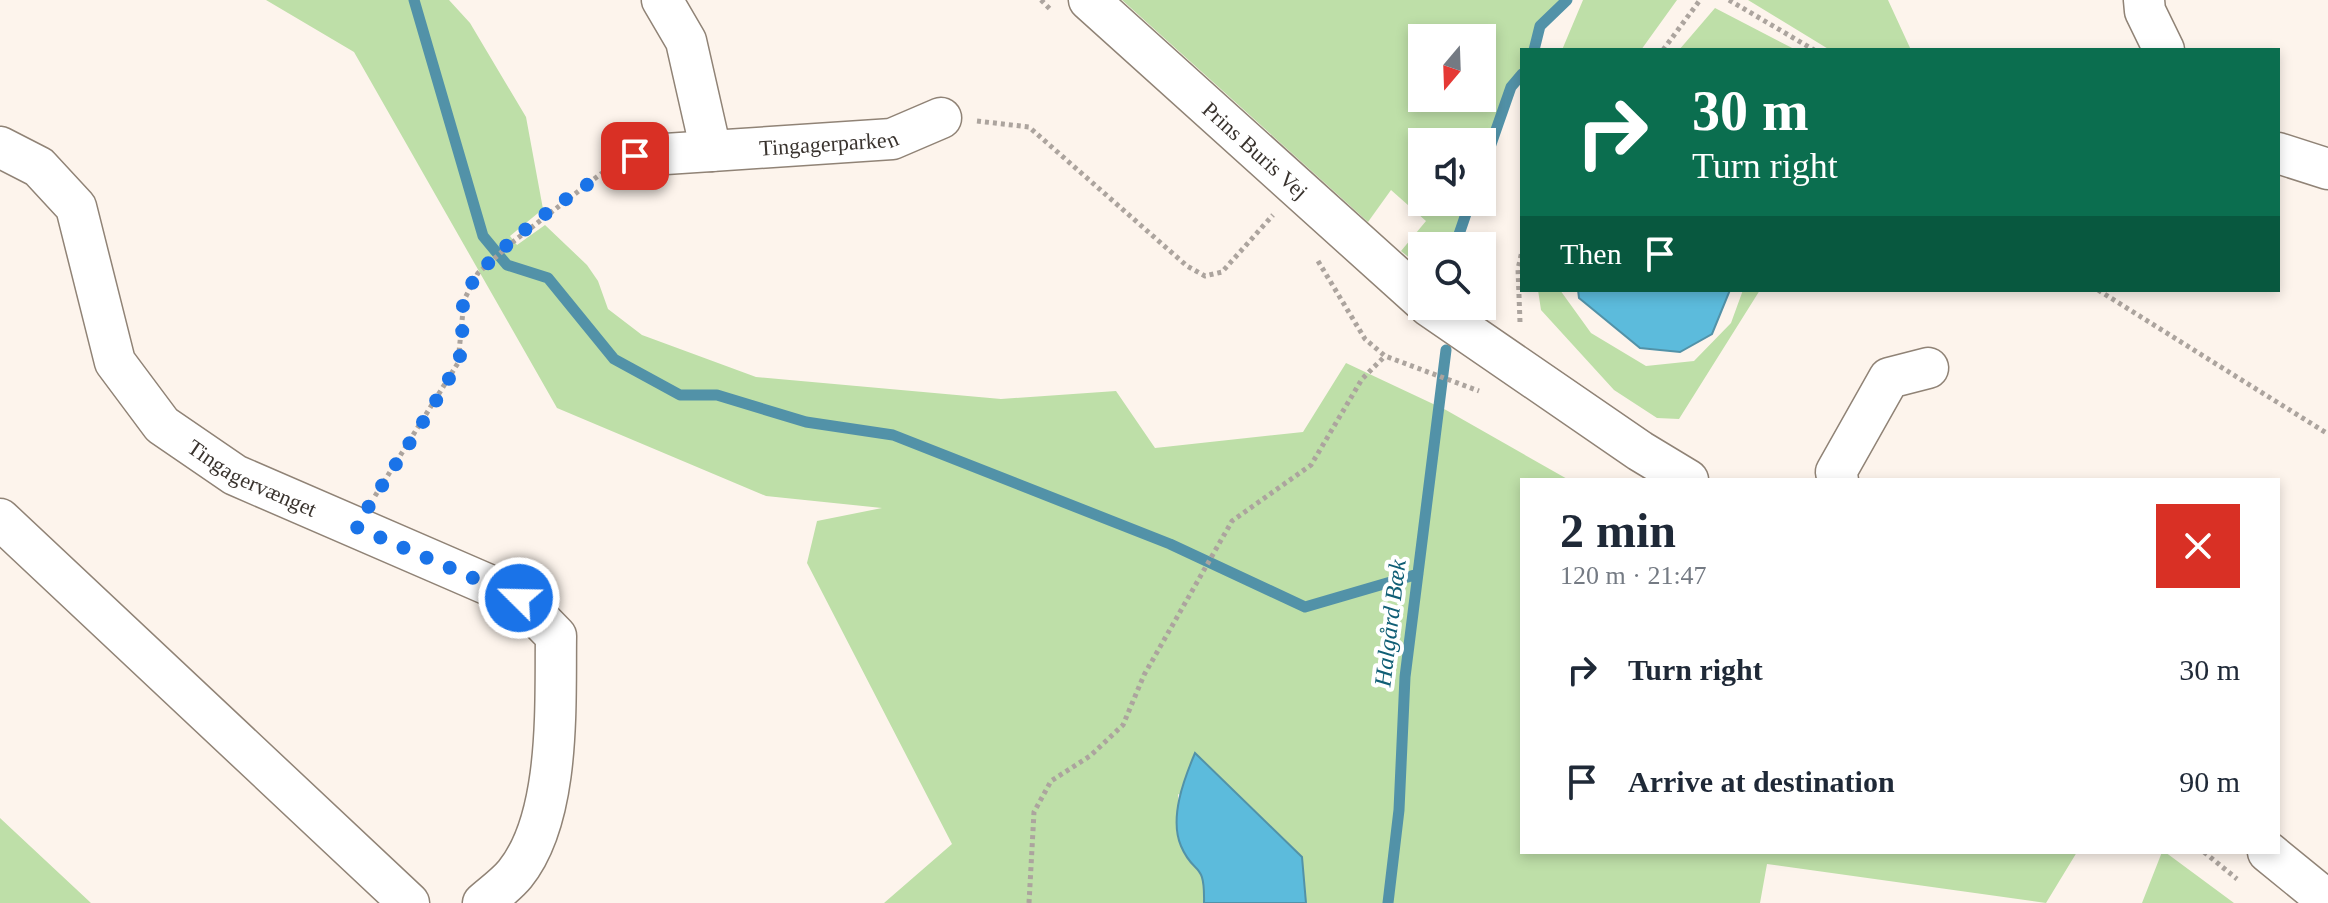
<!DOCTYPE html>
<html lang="en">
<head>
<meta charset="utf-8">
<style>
	:root { --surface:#fff; --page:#f2f2f3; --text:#1f2937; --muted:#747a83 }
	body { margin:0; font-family:Georgia,serif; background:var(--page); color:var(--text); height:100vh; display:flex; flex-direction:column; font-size:30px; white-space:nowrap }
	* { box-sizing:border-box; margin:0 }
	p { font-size:26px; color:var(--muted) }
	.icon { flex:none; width:44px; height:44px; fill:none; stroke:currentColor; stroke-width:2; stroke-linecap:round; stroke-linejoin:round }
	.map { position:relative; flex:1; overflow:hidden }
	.side { position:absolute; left:1520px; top:478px; width:760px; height:376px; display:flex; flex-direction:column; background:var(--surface); border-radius:0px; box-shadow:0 4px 12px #0003 }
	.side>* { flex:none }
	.hud { position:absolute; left:1520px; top:48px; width:760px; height:244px; border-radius:0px; box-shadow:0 4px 12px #0003; background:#0b6e4f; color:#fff; overflow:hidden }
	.needle { width:52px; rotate:199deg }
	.tools { position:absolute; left:1408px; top:24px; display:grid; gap:16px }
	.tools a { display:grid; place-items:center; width:88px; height:88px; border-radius:0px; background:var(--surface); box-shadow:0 4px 12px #0003; font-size:40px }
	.pin { position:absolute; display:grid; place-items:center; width:68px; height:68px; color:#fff; margin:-34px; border-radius:16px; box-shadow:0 4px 12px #0006 }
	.me { position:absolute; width:88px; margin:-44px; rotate:293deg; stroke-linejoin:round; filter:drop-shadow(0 0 6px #0008) }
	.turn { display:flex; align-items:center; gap:28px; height:168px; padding:0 40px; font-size:36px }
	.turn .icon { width:104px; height:104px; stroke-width:2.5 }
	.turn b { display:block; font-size:56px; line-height:68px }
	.then { display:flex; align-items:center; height:76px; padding:0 40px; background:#0003; gap:16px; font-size:30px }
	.round { display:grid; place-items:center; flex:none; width:84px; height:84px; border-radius:0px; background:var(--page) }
	.overview { display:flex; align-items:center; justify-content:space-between; height:136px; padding:0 40px }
	h1 { font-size:48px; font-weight:800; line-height:60px }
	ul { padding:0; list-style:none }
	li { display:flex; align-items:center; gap:24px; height:112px; padding:0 40px }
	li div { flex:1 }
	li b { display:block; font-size:30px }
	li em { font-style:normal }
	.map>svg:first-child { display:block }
</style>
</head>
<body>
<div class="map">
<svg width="2328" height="903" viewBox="0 0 2328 903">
	<rect width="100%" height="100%" fill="#fdf4ec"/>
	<!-- green -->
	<path fill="#bedfa8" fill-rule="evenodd" d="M266,0H449L470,23L526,117L543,209L510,236L517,245L545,225L587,265L598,281L608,309L642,335L756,377L1001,399L1116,391L1155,448L1303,432L1346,363L1446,410L1569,480H1522V852H2077L2046,903L1767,864L1760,903H1306L1302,857L1178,794L1181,846L1204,876V903H884L952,844L807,563L817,521L882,508L766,496L557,408L354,52Z
		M1122,0H1567L1540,26L1534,50H1522V74L1511,87L1482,170V142H1422V202H1470L1455,246H1422V268L1401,251L1426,221L1391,190L1368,222ZM1482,38V98H1422V38Z
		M1583,0H1677L1641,50H1562Z
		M1748,0H1888L1911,50H1830Z
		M1715,8L1796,50H1679Z
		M1538,290H1560L1591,333L1646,366L1694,361L1731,323L1743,290H1760L1679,419L1657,418L1614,390L1541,310Z
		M0,818L91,903H0Z
		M2162,852H2165L2234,903H2142Z"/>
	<!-- water -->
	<path fill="#5cbbdc" stroke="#5292a8" stroke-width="2" d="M1578,290H1730L1712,334L1680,352L1640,348L1579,298Z
		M1195,753L1302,857L1306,903H1204C1205,859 1194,877 1181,846C1169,818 1184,779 1195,753Z"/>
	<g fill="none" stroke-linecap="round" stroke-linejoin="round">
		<!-- stream -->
		<path stroke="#5292a8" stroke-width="11" d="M414,0L483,236L507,265L548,278L614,359L680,395H717L806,422L893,435L1170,544L1305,607L1418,574
			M1534,50L1540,26L1567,0
			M1482,170L1511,87L1522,74
			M1455,246L1470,202
			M1388,903L1399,810L1405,677L1446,350"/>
		<defs>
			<g id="minor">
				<path id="s1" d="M662,0L686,41L711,151L892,139L941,118"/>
				<path id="s2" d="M1089,0L1422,300"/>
				<path d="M2144,0L2145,11L2164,50"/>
				<path id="s3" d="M0,147L39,167L76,207L115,362L162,425L235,475L519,598L556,636C555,705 561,817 515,874C506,885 493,894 483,903"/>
				<path d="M2278,153L2328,169"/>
				<path d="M635,156L711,151"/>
				<path d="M1429,306L1640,451L1688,480"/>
				<path d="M1838,480L1836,472L1889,378L1928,368"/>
				<path d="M0,519L409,903"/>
				<path d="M2268,852L2328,901"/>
			</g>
		</defs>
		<!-- minor casing -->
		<use href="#minor" stroke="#908376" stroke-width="43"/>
		<!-- path -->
		<path stroke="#aca49e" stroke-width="5" stroke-dasharray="4 4" stroke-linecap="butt" d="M1041,0L1052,11
			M1729,0L1814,50
			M1663,50L1700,0
			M977,121L1029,127L1187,266L1205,276L1222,272L1273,215
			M1318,261L1365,339L1385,356L1479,391
			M2098,290L2328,434
			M1520,322L1518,269L1522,251
			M375,496L458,363L464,300L478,273L514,241L602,173
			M2204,852L2237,879
			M1029,903L1034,812L1051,781L1090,756L1123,725L1144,675L1232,521L1311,465L1362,379L1385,356"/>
		<!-- minor -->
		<use href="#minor" stroke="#fff" stroke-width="40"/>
	</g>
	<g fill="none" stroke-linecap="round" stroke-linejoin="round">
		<!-- route -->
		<path stroke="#1a73e8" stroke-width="14" stroke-dasharray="0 25.2" d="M519,598L356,527C389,473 426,421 456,366C467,346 459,321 464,300C475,256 594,177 635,156"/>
	</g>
	<g text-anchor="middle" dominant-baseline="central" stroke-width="8" stroke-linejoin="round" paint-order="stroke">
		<!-- street labels -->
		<g font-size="22" fill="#39332e" stroke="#fff">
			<text stroke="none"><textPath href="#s1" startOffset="278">Tingagerparken</textPath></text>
			<text stroke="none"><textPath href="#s2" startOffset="224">Prins Buris Vej</textPath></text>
			<text stroke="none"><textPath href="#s3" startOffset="442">Tingagervænget</textPath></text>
		</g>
		<!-- water labels -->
		<g font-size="24" font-style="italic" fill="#105e75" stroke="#fff">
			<text transform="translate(1390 623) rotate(-83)">Halgård Bæk</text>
		</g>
	</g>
</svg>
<div class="tools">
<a><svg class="needle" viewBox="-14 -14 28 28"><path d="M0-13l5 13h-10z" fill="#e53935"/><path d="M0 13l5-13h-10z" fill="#747a83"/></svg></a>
<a><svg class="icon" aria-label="sound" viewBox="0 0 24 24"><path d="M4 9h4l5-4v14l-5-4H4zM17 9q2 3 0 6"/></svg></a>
<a><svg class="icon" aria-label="search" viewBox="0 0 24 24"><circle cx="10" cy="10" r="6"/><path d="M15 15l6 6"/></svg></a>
</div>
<div class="pin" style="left:635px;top:156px;background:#d93025"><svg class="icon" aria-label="arrive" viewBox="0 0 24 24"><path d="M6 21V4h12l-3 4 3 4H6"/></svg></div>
<svg class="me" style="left:519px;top:598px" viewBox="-20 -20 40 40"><circle r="17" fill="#1a73e8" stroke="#fff" stroke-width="3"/><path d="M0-11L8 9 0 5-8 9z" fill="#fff"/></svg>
<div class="hud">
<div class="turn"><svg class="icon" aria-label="right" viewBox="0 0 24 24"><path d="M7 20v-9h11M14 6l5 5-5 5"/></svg><div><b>30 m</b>Turn right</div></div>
<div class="then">Then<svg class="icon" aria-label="arrive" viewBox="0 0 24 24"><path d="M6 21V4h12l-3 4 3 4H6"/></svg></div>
</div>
<section class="side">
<div class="overview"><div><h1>2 min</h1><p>120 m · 21:47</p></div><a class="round" style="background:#d93025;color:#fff"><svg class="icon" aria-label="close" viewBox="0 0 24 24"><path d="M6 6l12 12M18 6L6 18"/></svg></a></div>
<ul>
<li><svg class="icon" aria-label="right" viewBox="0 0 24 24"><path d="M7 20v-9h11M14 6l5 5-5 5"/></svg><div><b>Turn right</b></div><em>30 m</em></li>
<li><svg class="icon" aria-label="arrive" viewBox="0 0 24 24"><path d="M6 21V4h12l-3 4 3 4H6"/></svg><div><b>Arrive at destination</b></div><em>90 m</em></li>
</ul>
</section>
</div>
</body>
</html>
